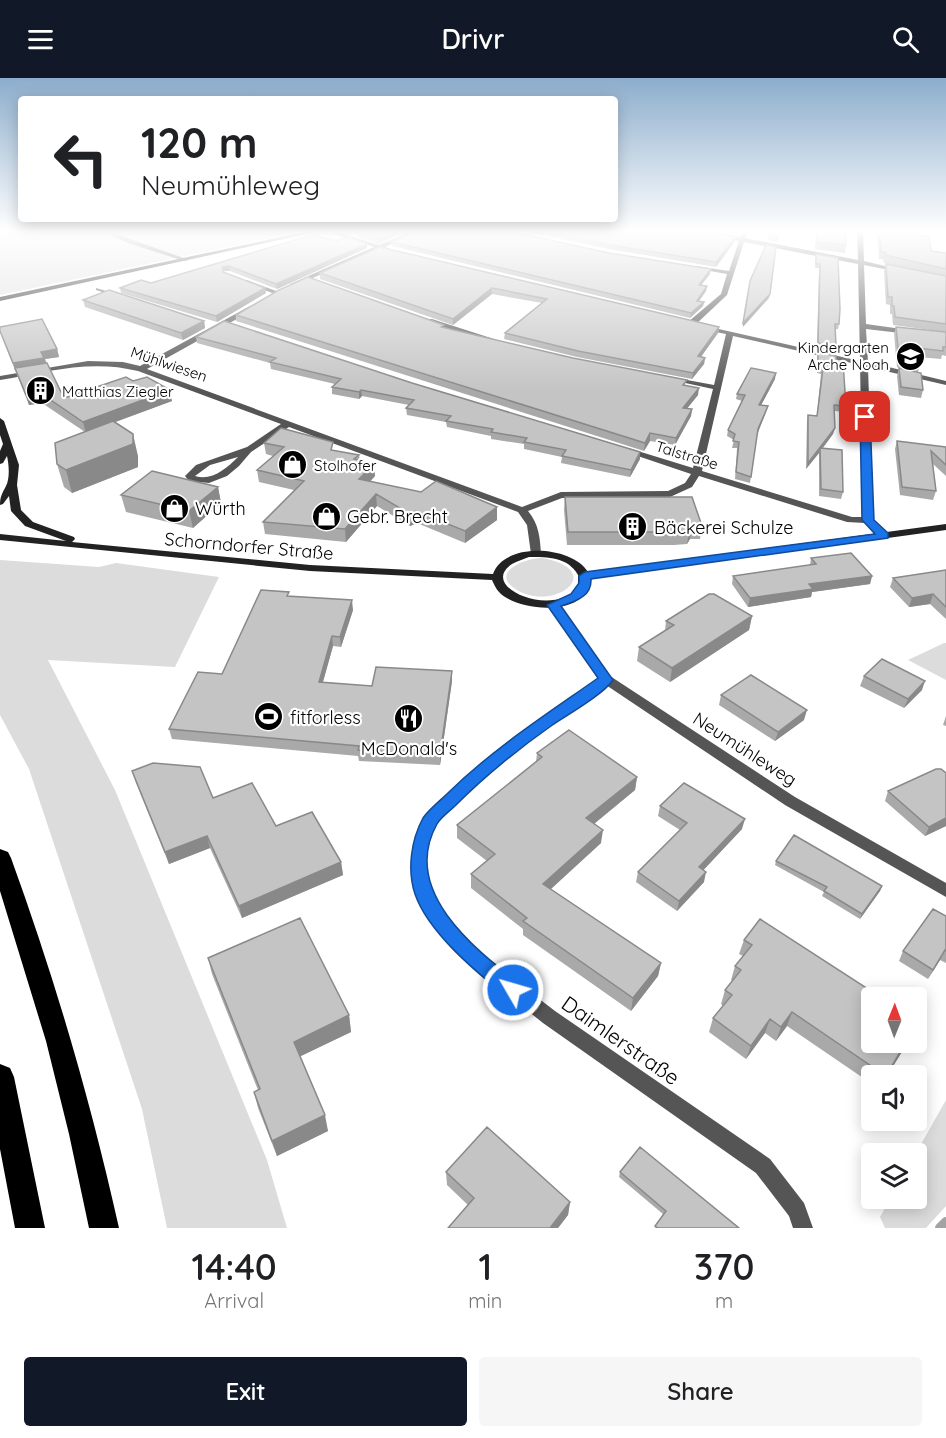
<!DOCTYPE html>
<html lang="en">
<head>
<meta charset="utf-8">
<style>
	:root { --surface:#fff; --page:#f6f6f6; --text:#202124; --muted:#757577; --accent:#111827 }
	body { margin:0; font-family:Quicksand,sans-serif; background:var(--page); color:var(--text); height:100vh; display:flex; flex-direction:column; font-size:22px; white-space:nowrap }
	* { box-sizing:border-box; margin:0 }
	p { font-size:20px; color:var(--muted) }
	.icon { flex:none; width:33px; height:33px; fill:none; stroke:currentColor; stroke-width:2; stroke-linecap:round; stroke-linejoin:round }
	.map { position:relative; height:1150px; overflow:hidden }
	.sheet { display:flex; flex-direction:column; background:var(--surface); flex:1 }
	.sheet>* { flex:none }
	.guide { position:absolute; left:18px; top:18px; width:600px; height:126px; border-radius:6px; box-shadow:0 3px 15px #0003; background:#fff; color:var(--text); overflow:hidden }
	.needle { width:39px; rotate:1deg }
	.buttons { position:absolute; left:861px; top:909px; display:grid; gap:12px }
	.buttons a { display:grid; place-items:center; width:66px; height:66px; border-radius:6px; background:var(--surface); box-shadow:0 3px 15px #0003; font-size:30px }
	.pin { position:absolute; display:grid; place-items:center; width:51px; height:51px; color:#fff; margin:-26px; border-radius:12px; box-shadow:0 3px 9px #0006 }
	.me { position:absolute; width:66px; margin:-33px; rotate:308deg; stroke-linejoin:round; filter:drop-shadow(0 0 4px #0008) }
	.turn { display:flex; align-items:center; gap:21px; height:126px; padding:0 24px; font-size:27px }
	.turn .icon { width:78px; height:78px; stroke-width:2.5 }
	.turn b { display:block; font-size:42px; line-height:51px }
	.eta { display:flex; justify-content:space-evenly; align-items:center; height:102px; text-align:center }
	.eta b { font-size:36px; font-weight:600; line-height:42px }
	.button { display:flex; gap:12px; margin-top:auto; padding:12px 24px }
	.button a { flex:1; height:69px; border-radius:6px; background:var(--accent); color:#fff; font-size:24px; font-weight:600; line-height:69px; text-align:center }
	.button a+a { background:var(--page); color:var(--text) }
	header { display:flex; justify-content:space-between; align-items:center; height:78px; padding:0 24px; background:var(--accent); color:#fff; font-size:27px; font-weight:600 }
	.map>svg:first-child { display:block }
</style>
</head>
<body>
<header><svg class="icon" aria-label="menu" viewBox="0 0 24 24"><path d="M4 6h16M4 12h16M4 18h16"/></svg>Drivr<svg class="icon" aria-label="search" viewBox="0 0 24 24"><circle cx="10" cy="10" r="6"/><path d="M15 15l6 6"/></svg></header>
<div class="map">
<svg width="946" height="1150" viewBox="0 0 946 1150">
	<rect width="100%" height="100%" fill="#fff"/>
	<!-- green -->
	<path fill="#dcdcdc" d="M0,152H309L0,217Z
		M542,480C608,492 556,535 517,512C488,495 525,480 542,480Z
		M0,482L99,489L116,485L219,499L175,589L48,582L115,712L267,1082L287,1150H167L142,1031L29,691L0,637Z
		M946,565V602L908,582L944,565Z
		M946,1022V1128L926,1150H885L880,1139L890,1121L916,1120V1075Z"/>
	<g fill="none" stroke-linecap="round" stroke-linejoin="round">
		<!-- stream -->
		<path stroke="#a3a3a3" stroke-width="10" d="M940,1150L946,1144"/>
		<!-- street -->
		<path fill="#555" fill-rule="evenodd" d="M97,152H105L189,182L184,183L128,165Z
			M322,152H331L379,167L414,152H422L385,169L394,172V174L380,171L294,208H290V206L374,169Z
			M691,152H702L740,159L742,152H748L745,160L858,182L857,152H863L864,183L902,192L899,194L864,187L866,246L909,252L913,254L909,256L866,251L868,284L946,303V307L868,289L873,441L888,456L889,458L888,460H880L865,445L847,444L699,398L692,409L670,419L562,420L528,433C539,446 540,460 541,476L536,479L531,476L527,447L518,434L289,349L251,374L239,388L227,398L209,405L189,403L185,398L196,387L247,369L281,346L138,293C91,281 46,294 0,302V298L88,283L123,284L140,288L250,228L254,230L253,232L147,291L522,429L561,414L668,413L685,405L691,396L620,372L622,370H628L693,390L713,311L667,301L671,299L714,307L726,256L701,251V247L860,283L858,186L744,164L727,217L694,248H688V244L721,216L727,196L693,190L696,188L729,193L739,163ZM733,258L860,287L863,439H852L702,393ZM238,379C226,391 212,403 195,398L210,387Z
			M247,202L279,214L280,215L275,216L245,205L244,204Z
			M96,210L123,218L120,220L96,212Z
			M426,241H432L500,263L493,265L426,245Z
			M553,524L557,525L610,598L795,719L946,805V819L785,727L606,607L516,671L475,707L436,745L429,766L426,786L431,815L446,837L483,878L555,933L770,1081L804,1125L813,1150H793L789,1138L756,1095L543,945L471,888L434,847L416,816L412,786L415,766L425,738L465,699L506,665L599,600L547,527Z"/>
		<!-- secondary -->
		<path fill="#222" fill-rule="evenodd" d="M314,152H325L0,223V219Z
			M0,340L4,343L19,387L17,407L21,432L33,444L74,459L75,461L72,464L310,487L493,496C504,464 571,467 588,494L946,446V452L590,501C590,539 518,535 499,514C496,511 494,506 492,502L310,493L0,462V456L66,463L25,448L11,433L9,418L3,426L0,427C0,418 2,416 6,408C10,400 9,387 7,378L3,385L0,386V373L3,366L0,357ZM529,479C548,479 568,479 578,497V509C554,541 477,509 512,486C517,483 524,481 529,479Z"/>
		<!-- highway -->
		<path fill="#000" fill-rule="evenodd" d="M0,771L8,774L11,780C55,901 91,1024 119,1150H89L69,1056L46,963L0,813Z
			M0,986L10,990L14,999L45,1150H15L0,1071Z"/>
	</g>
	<!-- wall -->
	<path fill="#a9a9a9" d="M366,152H409L378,166L358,159V155Z
		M519,152H699L735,163L716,189L609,171Z
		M713,152H740L738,156Z
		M778,152L777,164L768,162L769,159Z
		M817,152L846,167L845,175L815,171L816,158Z
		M877,152H913L914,157L931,173L946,175V254L893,247L892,236H890V227L886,226L884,193L886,186L917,192L884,185L883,181H879Z
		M337,163L367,166V170L277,211L230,193H223L224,194L265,210L266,215L217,244L121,215L120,210L151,205Z
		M392,164L609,175L710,196L701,207L706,213L699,223L704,224L703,228L690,240L392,168Z
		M380,169L719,249L718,255L701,279L705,280L704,286L692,301L577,279L504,261L505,255L542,225L492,216L453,247L320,201V195Z
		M816,176L839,246L838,251H835L836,269L835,274L817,270L819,190H815Z
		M83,222L204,243L205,250L183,262L85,229Z
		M236,237L444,250L686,307L698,317L687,330L692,331L691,338L675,367L650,363L644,373L236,243Z
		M224,243L640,381L630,399L561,385L562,379L524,371V366L491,361V358L447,349L446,344L407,337L406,330L409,327L362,318L359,321L332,316V309L335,306L271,291L270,285L197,265L196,259Z
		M896,249L946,254V278L942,277L941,281L919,279L920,286L918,294L897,289L894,256Z
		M0,254L57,271L59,279L45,281L64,320L133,303L172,323L114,344L138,378V389L72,415L64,409L57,386L85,354L42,325L29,327Z
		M818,274L836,283L846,328L844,334L835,333V350L833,356L823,370L843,414L841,421L819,418V375L806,391L807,343L808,337L817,338L821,296L817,295V279Z
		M899,290L923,312L921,320L899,317L897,298Z
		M775,301L761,327L766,334L757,356L750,405L735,401L737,370H732L734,362L727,358L728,352L742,323L736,321L737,316Z
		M897,363L946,369V398L933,386L936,413L933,422L900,417L895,371Z
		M264,365L333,372L359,377L360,383L375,398L370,404L497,442L465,465L417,445L410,448L377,428L346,464L265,456L263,444L294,412L259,404L257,392L273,378L266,376Z
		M218,409L221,425L193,450L126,434L121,417Z
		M565,419L702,448L700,461H690L687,466L674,467H567L564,432Z
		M811,480L872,498L870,506L812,514L811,519L748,529L732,506L733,498L810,487Z
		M946,492V541L930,526L909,529L890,509L893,500Z
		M289,518L353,532L341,569L333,568L323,604L372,608L452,603L440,687L359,683L358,678L172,661L169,651L222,596Z
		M752,538L749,552L670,604L637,583L639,569L665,553L666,543Z
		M864,598L922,612L904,630L860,608Z
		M721,617L804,642L775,663L719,627Z
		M946,638V648L943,647Z
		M537,675L637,699L635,712L594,746L601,765L551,811L661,885L658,898L631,933L523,857V851L471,810V796L487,783L457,760V747L536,684Z
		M132,693L213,720L276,748L341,784L343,797L242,840L210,770L169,786L136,705Z
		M946,695V748L925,758L885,723L888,713Z
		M660,728L742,751L703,792L704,804L677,833L636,804L638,794L680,752L658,738Z
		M776,783L882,808L880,813L860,841L822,818L824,814L775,787Z
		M946,838V885L940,882L928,901L899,883L903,873Z
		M760,841L872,964H908L887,998H872V1006L787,948L776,963L765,955L746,981L709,954L713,940L723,928L721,926L725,912L733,903L731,902L735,888L743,878L739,876L744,862Z
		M208,880L349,937L351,954L300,978L328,1053L277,1078L258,1030L254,1014L258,1012L212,896Z
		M446,1094L570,1124L568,1137L558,1150H448L468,1127L447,1107Z
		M620,1094L739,1150H655L663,1136L619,1099Z"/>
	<!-- shaded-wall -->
	<path fill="#898989" d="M400,152H409L378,166V161Z
		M736,159L735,163L716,189V184Z
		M367,166V170L277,211L276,206Z
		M229,188L230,193H223V189Z
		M711,191L710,196L698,211L699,207Z
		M707,208L706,213L696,227L697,223Z
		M265,210L266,215L217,244L216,238Z
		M492,210V216L453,247V241Z
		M770,216L769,220L743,249V245Z
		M704,224L703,228L690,240L691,235Z
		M204,243L205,250L183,262L181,255Z
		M719,249L718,255L697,284L698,278Z
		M57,271L59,279L45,281L46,288L15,293L13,285L41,274Z
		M705,280L704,286L692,301L693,295Z
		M776,295L775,301L758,333L759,327Z
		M699,310L698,317L682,337L683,330Z
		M170,312L172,323L86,355L83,344Z
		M361,312L362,318L359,321V314Z
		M39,314L42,325L29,327L26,317Z
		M768,328L766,334L757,357L758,351Z
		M692,331L691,338L675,367L676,360Z
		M835,350L833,356L820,373V370L819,375L806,391L808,385Z
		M650,355V363L644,373L645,365Z
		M133,356L138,378V389L72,415L66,392Z
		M640,374V381L630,399L631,392Z
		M374,386L375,398L360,413L359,401Z
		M218,409L221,425L193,450L189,433Z
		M376,416L377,428L346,464L345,451Z
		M497,429V442L465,465V453Z
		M416,433L417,445L410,448V436Z
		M692,448L690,461L687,466L689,453Z
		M872,498L870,506L812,514L811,519L748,529L750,520L809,506Z
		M933,516L930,526L909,529L912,520Z
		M352,522L353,532L341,569L340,559Z
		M752,538L749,552L670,604L672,590Z
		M332,558L333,568L320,614L319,604Z
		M452,593V603L440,687V677Z
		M925,603L922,612L904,630L908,621Z
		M807,632L804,642L775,663L778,654Z
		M637,699L635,712L584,754L586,740Z
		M946,740V748L925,758L929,749Z
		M745,741L742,751L697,799L699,789Z
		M603,752L601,765L542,819L543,806Z
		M207,758L210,770L169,786L165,774Z
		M341,784L343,797L242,840L239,828Z
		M706,794L704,804L677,833L679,823Z
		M882,808L880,813L860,841L862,836Z
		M945,872L940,882L928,901L933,892Z
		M661,885L658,898L631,933L633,920Z
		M792,934L787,948L776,963L781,949Z
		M349,937L351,954L297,980L294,964Z
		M770,941L765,955L746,981L751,968Z
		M906,964H908L887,998H886Z
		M325,1037L328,1053L277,1078L272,1063Z
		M570,1124L568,1137L558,1150H550Z"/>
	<!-- building -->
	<path fill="#c4c4c4" stroke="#898989" stroke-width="1.5" d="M366,152H400L378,161L358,155Z
		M419,152H505L609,175L711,191L699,207L707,208L697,223L704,224L691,235L392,164Z
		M538,152H699L736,159L716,184L610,167Z
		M772,152H778L777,161L769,159Z
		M817,152H846V167L817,164Z
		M879,152H913L914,157L929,158L931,173L946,175V191L885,177V174H881Z
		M312,157L337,163L347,159L367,166L276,206L229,188L223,189V194L265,210L216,238L120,210L141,202L151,205Z
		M766,167L776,169L770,216L743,245L750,203Z
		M380,169L719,249L698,278L705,280L693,295L578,273L505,255L547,221L492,210L453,241L320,195Z
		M816,176L838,180L840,231L839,246H835L836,269L818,265L820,186H816Z
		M886,186L946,198V246L895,239L894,228H892V219H888Z
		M308,199L444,247L441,249L573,280L687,302L683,307L699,310L683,330L692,331L676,360L650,355L645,365L236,237L279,212Z
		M109,212L204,243L181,255L83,222Z
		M42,241L57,271L41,274L44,280L13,285L0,253V249Z
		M224,243L412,305L640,374L631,392L562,378L566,372L524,364L527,360L491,354L493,351L446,343L451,338L406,330L414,322L361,312L359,314L332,309L341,301L270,284L276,280L196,259Z
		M896,249L946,254V269H943V273L918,270L920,286L899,280Z
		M818,274L836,278V283L843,284L846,328L834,327L835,350L808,385V337L817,338L823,290H818Z
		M47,285L64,320L126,299L133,303L147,299L170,312L83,344L39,314L26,317L15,290Z
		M751,290L776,295L759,327L768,328L758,351L751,399L736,394L739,364L733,363L735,356L728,352L745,317L737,316Z
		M899,290L921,295L923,312L901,309Z
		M113,343L133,356V366L66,392L57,386L55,365Z
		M281,350L333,364L331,372L359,377L354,381L374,386L359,401L421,414L436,403L497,429L465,453L416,433L410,436L376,416L345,451L263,444L304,403L257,392L284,369L264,365Z
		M897,363L946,369V387L931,373L936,413L902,409Z
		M820,370L842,372L843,414L821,411Z
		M152,393L218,409L189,433L121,417Z
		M565,419H692L702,448H692L689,453L676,454H568Z
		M851,475L872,498L809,506L813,511L750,520L733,498L816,486L811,480Z
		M946,492V529L933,516L912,520L893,500Z
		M261,512L289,514L287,518L352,522L340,559L332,558L319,604L372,608L376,589L452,593L440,677L358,672L359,668L169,651L198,594L222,596Z
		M709,516H714L752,538L672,590L639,569L674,547L666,543Z
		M882,581L925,603L908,621L864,598Z
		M751,597L807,632L778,654L721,617Z
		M569,652L637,699L586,740L603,752L543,806L661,885L633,920L523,843L527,840L471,796L495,776L457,747L542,679L537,675Z
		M153,685L200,689L213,720L252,705L276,748L312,734L341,784L239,828L207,758L165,774L132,693Z
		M936,691H941L946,695V740L929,749L888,713Z
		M684,705L745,741L699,789L706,794L679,823L638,794L687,745L660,728Z
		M794,757L882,808L862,836L824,813L827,809L776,783Z
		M933,831L946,838V873L945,872L933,892L903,873Z
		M300,840L349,937L294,964L325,1037L272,1063L254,1014L260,1011L208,880Z
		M760,841L882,920H872V964H906L886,998L792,934L781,949L770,941L751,968L713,940L732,917L725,912L741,892L735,888L752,867L744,862Z
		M487,1049L570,1124L550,1150H448L474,1120L446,1094Z
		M640,1069L739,1150H658L655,1148L666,1133L620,1094Z"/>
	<!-- sky -->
	<linearGradient id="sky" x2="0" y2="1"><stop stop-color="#8cadcc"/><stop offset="0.49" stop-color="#fff"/><stop offset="1" stop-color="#fff" stop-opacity="0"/></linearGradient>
	<rect width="946" height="313" fill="url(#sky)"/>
	<!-- route -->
	<path fill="#1a73e8" stroke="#114b97" stroke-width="1.5" d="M865,336L870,339L874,442L888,455V460L591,501C592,519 575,523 561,528L613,602C604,616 567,637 551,648C517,672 486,697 456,727C450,733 441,739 437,746C400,812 474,871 519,905L522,912L519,918L513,920L506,918C475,893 428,854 415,816C407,792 411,762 423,740C429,731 441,722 449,714C494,670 547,636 598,600L547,527L571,516L579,505V498L585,494L875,456L862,442L860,339Z"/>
	<!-- icons -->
	<defs>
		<symbol id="school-disc" viewBox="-11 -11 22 22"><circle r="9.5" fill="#000" stroke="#fff"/><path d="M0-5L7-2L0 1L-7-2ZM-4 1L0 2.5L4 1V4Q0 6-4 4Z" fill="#fff"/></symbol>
		<symbol id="building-disc" viewBox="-11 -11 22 22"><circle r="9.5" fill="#000" stroke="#fff"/><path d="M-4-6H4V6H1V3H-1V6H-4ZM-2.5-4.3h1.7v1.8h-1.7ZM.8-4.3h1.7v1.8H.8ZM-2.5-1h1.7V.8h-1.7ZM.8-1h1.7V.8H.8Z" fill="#fff"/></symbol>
		<symbol id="shop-disc" viewBox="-11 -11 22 22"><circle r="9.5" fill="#000" stroke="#fff"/><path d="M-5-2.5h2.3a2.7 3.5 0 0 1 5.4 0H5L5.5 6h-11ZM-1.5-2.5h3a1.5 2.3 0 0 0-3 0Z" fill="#fff"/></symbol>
		<symbol id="stadium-disc" viewBox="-11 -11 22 22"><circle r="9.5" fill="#000" stroke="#fff"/><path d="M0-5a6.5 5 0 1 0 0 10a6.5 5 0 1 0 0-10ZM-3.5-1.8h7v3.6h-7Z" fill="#fff"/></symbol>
		<symbol id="restaurant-disc" viewBox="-11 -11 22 22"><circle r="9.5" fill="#000" stroke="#fff"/><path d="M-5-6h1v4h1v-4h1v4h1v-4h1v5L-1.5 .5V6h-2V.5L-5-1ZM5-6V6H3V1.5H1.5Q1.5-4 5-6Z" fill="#fff"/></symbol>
	</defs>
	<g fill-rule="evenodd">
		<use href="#school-disc" x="894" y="262" width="33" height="33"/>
		<use href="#building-disc" x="24" y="296" width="33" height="33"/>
		<use href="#shop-disc" x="276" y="370" width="33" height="33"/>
		<use href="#shop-disc" x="158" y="414" width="33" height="33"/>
		<use href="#shop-disc" x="310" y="422" width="33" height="33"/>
		<use href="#building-disc" x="616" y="432" width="33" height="33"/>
		<use href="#stadium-disc" x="252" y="622" width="33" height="33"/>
		<use href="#restaurant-disc" x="392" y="624" width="33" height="33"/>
	</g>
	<g text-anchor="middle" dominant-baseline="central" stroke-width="4.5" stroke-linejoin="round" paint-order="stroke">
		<!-- far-poi labels -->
		<g font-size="15" fill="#000" stroke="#fff" text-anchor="start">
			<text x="889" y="269" text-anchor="end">Kindergarten<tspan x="889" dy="17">Arche Noah</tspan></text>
			<text x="62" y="313">Matthias Ziegler</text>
			<text x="314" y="387">Stolhofer</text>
		</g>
		<!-- far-street labels -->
		<g font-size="15" fill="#000" stroke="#fff">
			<text transform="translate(169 286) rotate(19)">Mühlwiesen</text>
			<text transform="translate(687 377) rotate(17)">Talstraße</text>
		</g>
		<!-- poi labels -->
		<g font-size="18" fill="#000" stroke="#fff" text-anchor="start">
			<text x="195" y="430">Würth</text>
			<text x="347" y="438">Gebr. Brecht</text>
			<text x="654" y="449">Bäckerei Schulze</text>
			<text x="290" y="639">fitforless</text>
			<text x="409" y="670" text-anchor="middle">McDonald's</text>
		</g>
		<!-- street labels -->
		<g font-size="18" fill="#000" stroke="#fff">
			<text transform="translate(249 468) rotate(5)">Schorndorfer Straße</text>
			<text transform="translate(745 671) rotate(33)">Neumühleweg</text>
		</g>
		<!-- near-street labels -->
		<g font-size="21" fill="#000" stroke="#fff">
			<text transform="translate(621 962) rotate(35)">Daimlerstraße</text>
		</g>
	</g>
</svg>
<div class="buttons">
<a><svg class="needle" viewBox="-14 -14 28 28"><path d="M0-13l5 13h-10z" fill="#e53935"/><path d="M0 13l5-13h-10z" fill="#757577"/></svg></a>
<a><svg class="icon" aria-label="sound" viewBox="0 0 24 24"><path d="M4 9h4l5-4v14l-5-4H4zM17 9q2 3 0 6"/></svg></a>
<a><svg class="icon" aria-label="layers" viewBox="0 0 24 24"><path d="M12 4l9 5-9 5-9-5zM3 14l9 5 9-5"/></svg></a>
</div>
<div class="pin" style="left:865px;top:339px;background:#d93025"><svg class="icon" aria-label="arrive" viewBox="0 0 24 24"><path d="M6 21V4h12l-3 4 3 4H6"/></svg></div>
<svg class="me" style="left:513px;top:912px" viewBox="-20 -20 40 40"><circle r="17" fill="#1a73e8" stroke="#fff" stroke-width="3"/><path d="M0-11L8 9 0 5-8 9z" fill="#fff"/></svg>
<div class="guide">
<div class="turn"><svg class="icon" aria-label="left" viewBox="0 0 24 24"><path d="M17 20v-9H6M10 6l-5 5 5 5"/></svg><div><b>120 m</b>Neumühleweg</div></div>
</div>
</div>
<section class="sheet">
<div class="eta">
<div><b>14:40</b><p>Arrival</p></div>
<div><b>1</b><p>min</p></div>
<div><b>370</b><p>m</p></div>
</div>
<div class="button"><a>Exit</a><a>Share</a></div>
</section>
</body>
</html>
